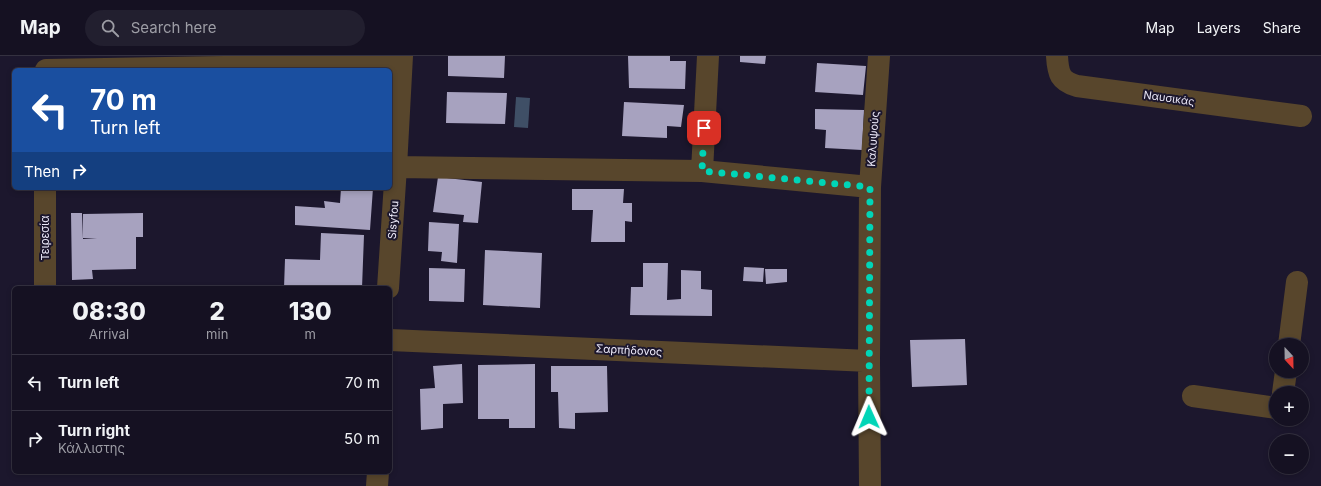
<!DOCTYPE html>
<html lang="en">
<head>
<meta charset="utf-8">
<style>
	:root { --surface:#151122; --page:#221f2f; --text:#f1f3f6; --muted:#9d9da5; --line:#343140 }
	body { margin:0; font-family:Inter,sans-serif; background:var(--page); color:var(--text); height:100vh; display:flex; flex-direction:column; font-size:15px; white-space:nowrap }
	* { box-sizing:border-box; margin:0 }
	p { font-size:13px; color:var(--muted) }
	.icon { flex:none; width:22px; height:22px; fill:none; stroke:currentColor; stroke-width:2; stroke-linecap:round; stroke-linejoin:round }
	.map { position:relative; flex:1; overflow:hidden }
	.details { position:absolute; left:12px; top:230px; width:380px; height:188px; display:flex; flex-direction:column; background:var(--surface); border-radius:6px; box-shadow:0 2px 6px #0003,0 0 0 1px var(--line) }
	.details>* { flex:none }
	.hud { position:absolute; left:12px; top:12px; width:380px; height:122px; border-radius:6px; box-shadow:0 2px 6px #0003,0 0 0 1px var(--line); background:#1a4fa0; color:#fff; overflow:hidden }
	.needle { width:26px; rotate:158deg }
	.fabs { position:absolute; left:1269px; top:282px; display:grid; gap:8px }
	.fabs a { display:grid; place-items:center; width:40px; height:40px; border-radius:50%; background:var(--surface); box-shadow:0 2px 6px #0003,0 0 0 1px var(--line); font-size:20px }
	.pin { position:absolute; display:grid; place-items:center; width:34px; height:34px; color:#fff; margin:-17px; border-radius:8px; box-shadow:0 2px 6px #0006 }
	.me { position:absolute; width:44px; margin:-22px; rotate:359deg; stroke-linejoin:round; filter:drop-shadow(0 0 3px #0008) }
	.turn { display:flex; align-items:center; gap:14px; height:84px; padding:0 12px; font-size:18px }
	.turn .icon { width:52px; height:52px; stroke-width:2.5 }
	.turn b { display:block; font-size:28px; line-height:34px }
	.then { display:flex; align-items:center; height:38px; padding:0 12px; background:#0003; gap:8px; font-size:15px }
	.eta { display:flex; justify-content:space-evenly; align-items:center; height:68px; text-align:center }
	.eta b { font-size:24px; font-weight:800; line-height:28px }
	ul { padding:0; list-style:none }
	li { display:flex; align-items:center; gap:12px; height:56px; padding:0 12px; border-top:1px solid var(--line) }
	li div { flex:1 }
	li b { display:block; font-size:15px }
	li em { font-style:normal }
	header { display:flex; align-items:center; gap:24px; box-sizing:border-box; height:56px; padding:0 20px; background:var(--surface); border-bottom:1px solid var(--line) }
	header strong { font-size:19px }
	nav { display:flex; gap:22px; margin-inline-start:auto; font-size:14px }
	.search { width:280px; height:36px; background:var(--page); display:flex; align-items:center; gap:10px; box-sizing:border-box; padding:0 14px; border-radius:22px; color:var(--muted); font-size:15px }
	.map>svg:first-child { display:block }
</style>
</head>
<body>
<header>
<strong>Map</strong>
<div class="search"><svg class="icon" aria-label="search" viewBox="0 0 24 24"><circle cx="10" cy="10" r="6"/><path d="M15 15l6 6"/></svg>Search here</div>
<nav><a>Map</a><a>Layers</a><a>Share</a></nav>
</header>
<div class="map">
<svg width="1321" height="430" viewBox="0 0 1321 430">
	<rect width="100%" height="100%" fill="#1c172d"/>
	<!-- water -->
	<path fill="#3f4f66" d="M516,41L530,42L528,72L514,71Z"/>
	<!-- building -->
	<path fill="#a7a2bf" d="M448,0H505L504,22L448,20Z
		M628,0H670V5H686L685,33L629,32Z
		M740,0H766L765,8L740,6Z
		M817,7L866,10L863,39L815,36Z
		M447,36L507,37L505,68L446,67Z
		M624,46L684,49L681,71L667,70V82L622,80Z
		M815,53L864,54L862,94L825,92L826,74L815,73Z
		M438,121L482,126L478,167L463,166L464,159L433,156Z
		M341,132H373L370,174L295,169V150L325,152L324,145L340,147Z
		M572,133H624L623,147H632V166L625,165V186H591L593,154H572Z
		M71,157H82L83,183L97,182H83V158L143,157V181H136V213L92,214L93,223L72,224Z
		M429,166L459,168L457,207L441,205L442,196L428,195Z
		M321,177L364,179L362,232H284L285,203L320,204Z
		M485,194L542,197L540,252L483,249Z
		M643,207H668L667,244L681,243V214L701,215V233L712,234V260L630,259L631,231H643Z
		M744,211L764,212L763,226L743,225Z
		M429,212L465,213L464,246L429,245Z
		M765,213H787V226L766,228Z
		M965,283L967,329L912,331L910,284Z
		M462,308L463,347L443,348V372L421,374L420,333L435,332L433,310Z
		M535,308V372H509V363H478V309Z
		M551,310H607L608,356L575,357V373L559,372L558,336H551Z"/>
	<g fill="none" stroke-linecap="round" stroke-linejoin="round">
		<!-- street -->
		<path stroke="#58462c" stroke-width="22" d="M1057,0C1058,18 1060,25 1077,30L1301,60
			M46,14L401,8
			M396,111L702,115L870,131
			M702,115L708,0
			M45,232V132
			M388,232L396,111L402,0
			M390,284L869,305
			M1289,289L1297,226
			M1283,337L1286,315
			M1193,340L1276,352
			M377,430L378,416
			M870,430L869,305L870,131L879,0"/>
	</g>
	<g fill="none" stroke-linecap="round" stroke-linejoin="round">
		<!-- route -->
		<path stroke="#00d5b7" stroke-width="7" stroke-dasharray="0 12.6" d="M704,72L702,115L870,131L869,361"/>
	</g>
	<g text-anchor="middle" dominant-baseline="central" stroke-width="4" stroke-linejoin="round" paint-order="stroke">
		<!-- street labels -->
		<g font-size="11" fill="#eeebfb" stroke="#1c172d">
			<text transform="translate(1169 42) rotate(8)">Ναυσικάς</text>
			<text transform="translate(873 83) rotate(-86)">Καλυψούς</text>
			<text transform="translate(393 164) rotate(-86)">Sisyfou</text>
			<text transform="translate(45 182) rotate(-90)">Τειρεσία</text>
			<text transform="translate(629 294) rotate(3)">Σαρπήδονος</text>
		</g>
	</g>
</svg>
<div class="fabs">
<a><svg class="needle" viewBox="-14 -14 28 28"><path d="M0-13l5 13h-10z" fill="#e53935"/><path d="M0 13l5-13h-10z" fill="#9d9da5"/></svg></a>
<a>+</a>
<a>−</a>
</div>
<div class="pin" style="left:704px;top:72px;background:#d93025"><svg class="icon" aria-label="arrive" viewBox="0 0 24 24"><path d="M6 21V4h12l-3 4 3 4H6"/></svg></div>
<svg class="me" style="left:869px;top:361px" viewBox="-20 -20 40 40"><path d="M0-17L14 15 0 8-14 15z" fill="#00d5b7" stroke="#fff" stroke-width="4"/></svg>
<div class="hud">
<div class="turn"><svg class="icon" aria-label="left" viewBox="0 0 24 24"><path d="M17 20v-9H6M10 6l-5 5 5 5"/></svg><div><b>70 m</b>Turn left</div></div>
<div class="then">Then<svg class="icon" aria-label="right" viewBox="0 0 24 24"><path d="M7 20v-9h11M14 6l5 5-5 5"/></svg></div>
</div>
<section class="details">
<div class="eta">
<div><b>08:30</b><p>Arrival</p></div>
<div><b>2</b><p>min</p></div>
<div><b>130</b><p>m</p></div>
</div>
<ul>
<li><svg class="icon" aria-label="left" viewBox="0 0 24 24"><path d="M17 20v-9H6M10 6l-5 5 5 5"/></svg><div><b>Turn left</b></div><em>70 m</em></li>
<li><svg class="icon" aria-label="right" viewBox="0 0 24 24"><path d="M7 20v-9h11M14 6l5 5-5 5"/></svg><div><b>Turn right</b><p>Κάλλιστης</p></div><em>50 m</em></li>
</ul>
</section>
</div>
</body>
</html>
